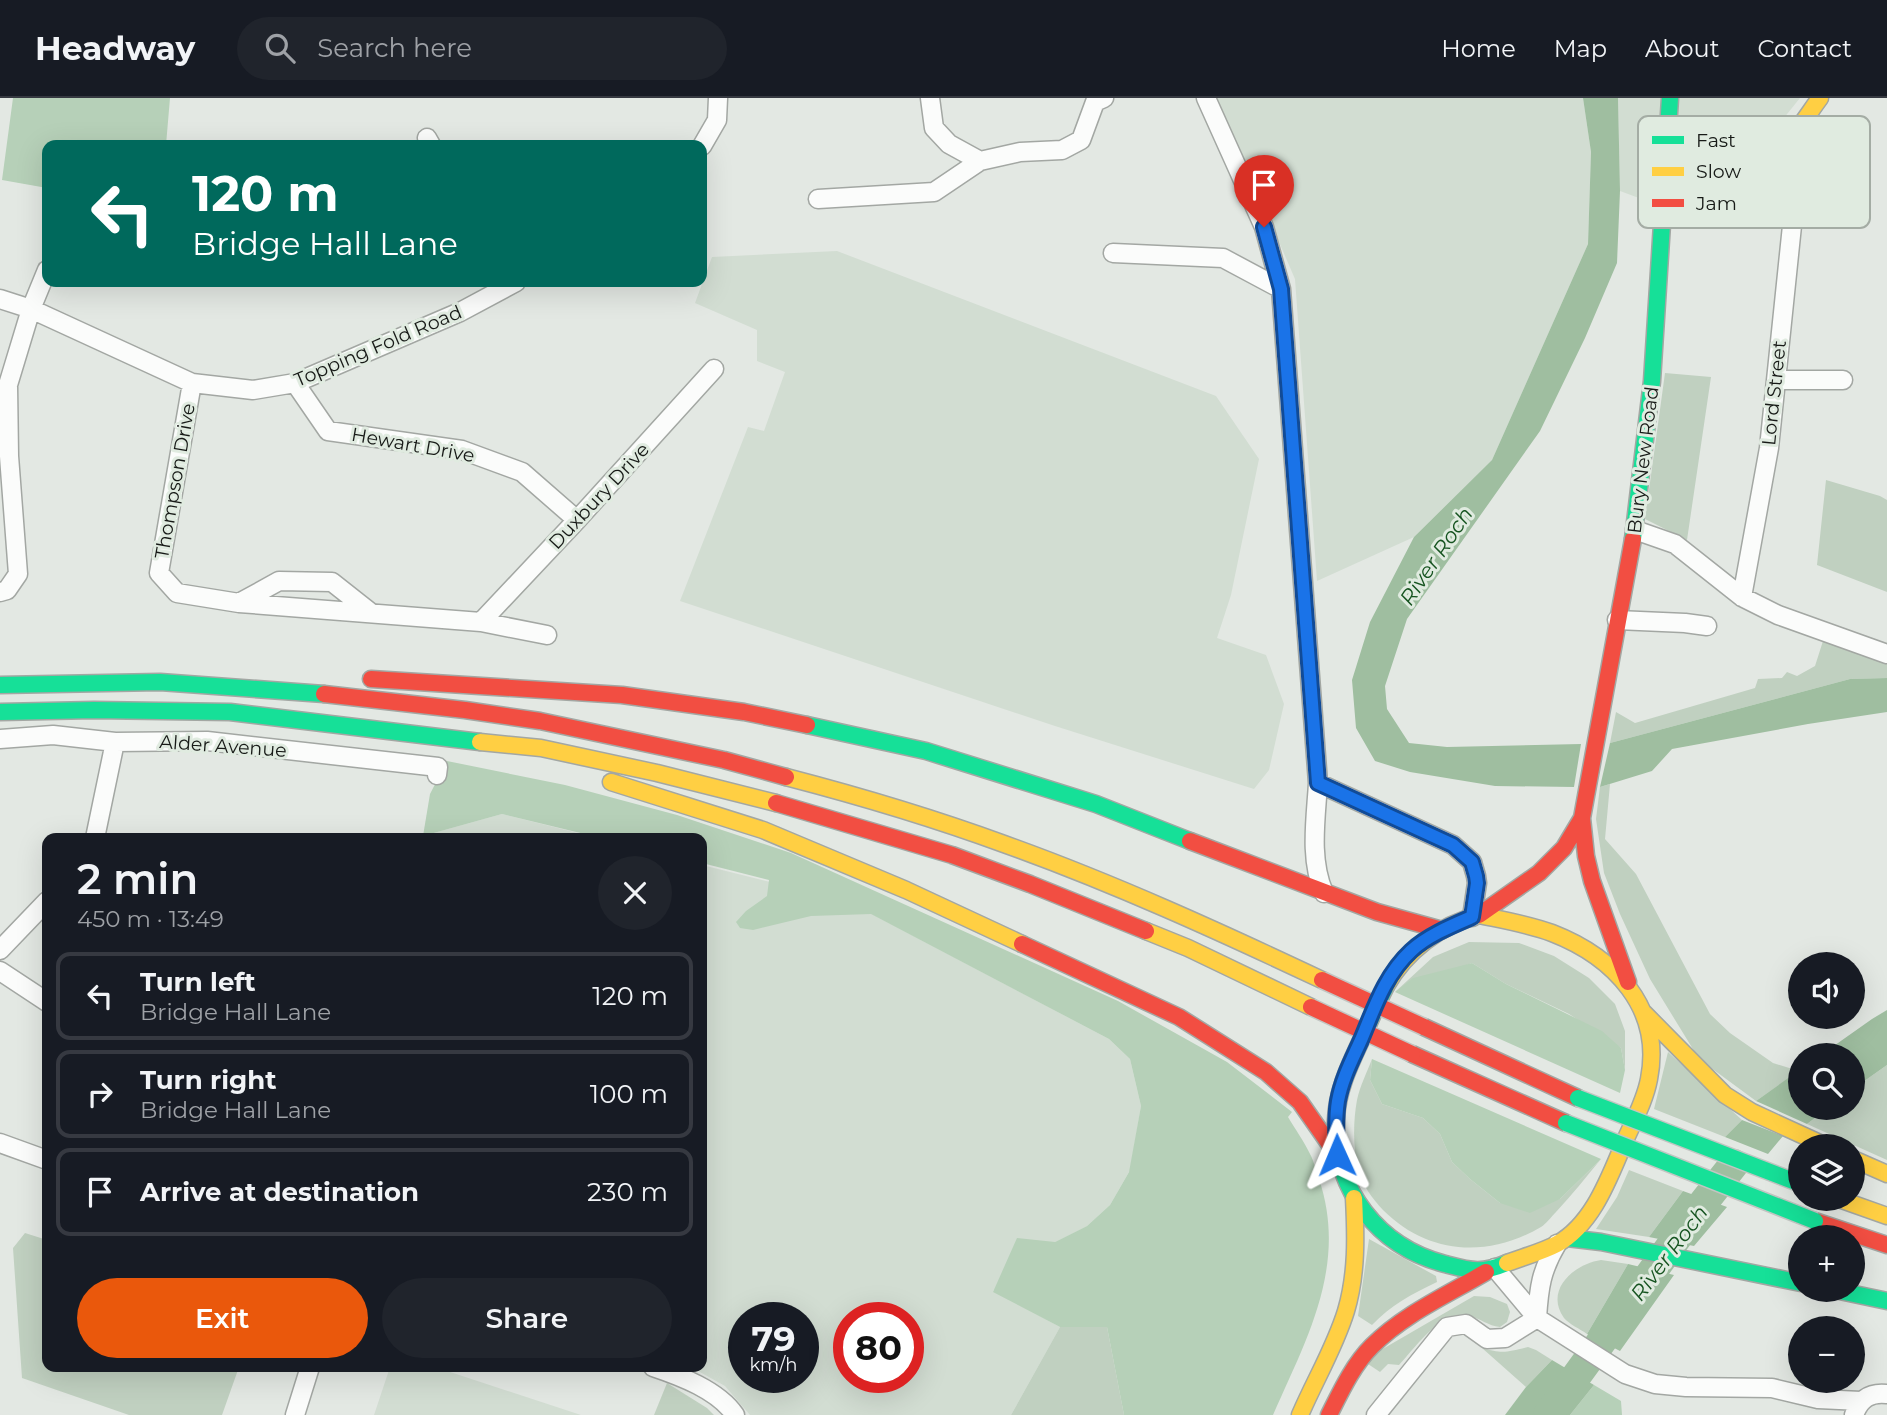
<!DOCTYPE html>
<html lang="en">
<head>
<meta charset="utf-8">
<style>
	:root { --surface:#171b24; --page:#20242c; --text:#f1f3f6; --muted:#9ea1a6; --line:#363941; --accent:#ea580c }
	body { margin:0; font-family:Montserrat,sans-serif; background:var(--page); color:var(--text); height:100vh; display:flex; flex-direction:column; font-size:26px; white-space:nowrap }
	* { box-sizing:border-box; margin:0 }
	p { font-size:23px; color:var(--muted) }
	.icon { flex:none; width:38px; height:38px; fill:none; stroke:currentColor; stroke-width:2; stroke-linecap:round; stroke-linejoin:round }
	.map { position:relative; flex:1; overflow:hidden }
	.panel { position:absolute; left:42px; top:735px; width:665px; height:539px; display:flex; flex-direction:column; background:var(--surface); border-radius:14px; box-shadow:0 7px 28px #0002 }
	.panel>* { flex:none }
	.guide { position:absolute; left:42px; top:42px; width:665px; height:147px; border-radius:14px; box-shadow:0 7px 28px #0002; background:#00695c; color:#fff; overflow:hidden }
	.tools { position:absolute; left:1788px; top:854px; display:grid; gap:14px }
	.tools a { display:grid; place-items:center; width:77px; height:77px; border-radius:50%; background:var(--surface); box-shadow:0 7px 28px #0002; font-size:35px }
	.speed { position:absolute; left:728px; top:1204px; display:flex; gap:14px; font-size:35px; font-weight:700; text-align:center }
	.speed>* { display:grid; place-content:center; width:91px; height:91px; border-radius:50%; background:var(--surface); box-shadow:0 7px 28px #0002; line-height:1 }
	.speed small { font-size:18px; font-weight:400 }
	.speed .limit { border:10px solid #d22; background:#fff; color:#111 }
	.pin { position:absolute; display:grid; place-items:center; width:60px; height:60px; color:#fff; margin:-72px -30px; border-radius:50% 50% 50% 0; rotate:-45deg; box-shadow:0 0 7px #0007 }
	.pin .icon { rotate:45deg }
	.me { position:absolute; width:77px; margin:-38px; rotate:359deg; stroke-linejoin:round; filter:drop-shadow(0 0 5px #0008) }
	.turn { display:flex; align-items:center; gap:24px; height:147px; padding:0 35px; font-size:32px }
	.turn .icon { width:91px; height:91px; stroke-width:2.5 }
	.turn b { display:block; font-size:49px; line-height:60px }
	.round { display:grid; place-items:center; flex:none; width:74px; height:74px; border-radius:37px; background:var(--page) }
	.overview { display:flex; align-items:center; justify-content:space-between; height:119px; padding:0 35px }
	h1 { font-size:42px; font-weight:600; line-height:52px }
	.primary-button { display:flex; gap:14px; margin-top:auto; padding:14px 35px }
	.primary-button a { flex:1; height:80px; border-radius:42px; background:var(--accent); color:#fff; font-size:28px; font-weight:600; line-height:80px; text-align:center }
	.primary-button a+a { background:var(--page); color:var(--text) }
	ul { padding:0; list-style:none }
	li { display:flex; align-items:center; gap:21px; height:88px; margin:0 14px 10px; padding:0 21px; border:4px solid var(--line); border-radius:14px }
	li div { flex:1 }
	li b { display:block; font-size:26px }
	li em { font-style:normal }
	header { display:flex; align-items:center; gap:42px; box-sizing:border-box; height:98px; padding:0 35px; background:var(--surface); border-bottom:2px solid var(--line) }
	header strong { font-size:33px }
	nav { display:flex; gap:38px; margin-inline-start:auto; font-size:24px }
	.search { width:490px; height:63px; background:var(--page); display:flex; align-items:center; gap:18px; box-sizing:border-box; padding:0 24px; border-radius:38px; color:var(--muted); font-size:26px }
	.map>svg:first-child { display:block }
</style>
</head>
<body>
<header>
<strong>Headway</strong>
<div class="search"><svg class="icon" aria-label="search" viewBox="0 0 24 24"><circle cx="10" cy="10" r="6"/><path d="M15 15l6 6"/></svg>Search here</div>
<nav><a>Home</a><a>Map</a><a>About</a><a>Contact</a></nav>
</header>
<div class="map">
<svg width="1887" height="1317" viewBox="0 0 1887 1317">
	<rect width="100%" height="100%" fill="#e3e8e3"/>
	<!-- built -->
	<path fill="#d2ddd2" fill-rule="evenodd" d="M1217,0H1583L1591,54L1588,146L1492,362L1414,439L1317,483L1295,181Z
		M1618,0H1800L1775,31L1679,63L1653,109L1647,103L1620,93Z
		M837,153L1216,298L1259,361L1231,497L1217,540L1266,557L1284,606L1269,672L1254,691L1055,628L680,503L748,329L764,333L785,274L757,263V232L695,205L712,159Z
		M502,716L598,740H422L423,738Z
		M702,767L849,804L1109,941L1130,961L1141,1008L1130,1072L1110,1107L1087,1128L1055,1144L993,1193L1060,1229L1011,1317H750L725,1288L691,1269H702ZM744,1220H803V1279H744ZM849,1220H908V1279H849Z
		M390,1269H435L581,1317H374Z"/>
	<!-- green -->
	<path fill="#c0d0c0" d="M1665,275L1711,279L1687,442L1645,421Z
		M1826,382L1880,398L1887,402V494L1817,467Z
		M1823,543L1887,564V580L1850,581L1610,645L1616,614L1635,625L1755,590L1758,581L1782,580L1787,574L1797,578L1815,568Z
		M1610,686L1605,741L1636,776L1710,916L1730,935L1773,965L1799,973L1756,1003L1699,961L1650,881L1620,816L1604,775L1596,721L1600,689Z
		M1469,844L1519,845L1554,858L1589,880L1615,906L1625,933V972L1621,950L1569,916L1506,886L1472,865L1395,894L1433,859Z
		M1668,954L1742,1022L1725,1039L1654,1011Z
		M1372,961L1370,982L1382,1006L1423,1020L1440,1036L1452,1064L1470,1081L1500,1105L1560,1101L1601,1061C1586,1079 1572,1097 1556,1114C1551,1119 1546,1126 1541,1129C1487,1161 1427,1156 1383,1112C1372,1100 1362,1087 1358,1071C1353,1050 1353,1023 1357,1002C1360,988 1367,974 1372,961Z
		M1887,967V1062L1807,1026L1828,1010H1853V991Z
		M1629,1072L1683,1093L1649,1139L1596,1131L1617,1099Z
		M25,1135L47,1142V1269H239L222,1317H129L22,1280L13,1150Z
		M1369,1141L1436,1178L1437,1184C1412,1196 1391,1207 1372,1227L1358,1218Z
		M1601,1162L1628,1166L1587,1236C1580,1231 1569,1226 1564,1220C1544,1192 1574,1166 1601,1162Z
		M1474,1198L1490,1199L1507,1206L1510,1214L1507,1224L1500,1229C1488,1228 1480,1220 1469,1218C1441,1211 1416,1249 1399,1267L1388,1266L1380,1274L1368,1266L1374,1256Z
		M1060,1229H1107L1124,1317H1011Z
		M1528,1249L1536,1252L1552,1262L1526,1289L1482,1250C1503,1256 1507,1254 1528,1249Z
		M667,1285L707,1310L714,1317H654Z"/>
	<!-- forest -->
	<path fill="#b6d0b8" d="M13,0H170L166,47H47V90L2,82Z
		M447,663L565,687L677,717L791,755L1118,903L1227,964L1292,1014L1288,1019C1295,1031 1304,1043 1310,1056C1314,1063 1316,1073 1319,1081C1348,1167 1307,1240 1273,1317H1124L1107,1229H1060L993,1194L1017,1140L1055,1144L1087,1128L1110,1107L1129,1074L1141,1008L1130,961L1109,941L871,816L811,818L753,832L740,830L736,824L746,813L767,798L769,782L702,765V740H601L502,716L423,738L430,696Z
		M1472,865L1506,886L1602,933L1621,950L1625,972L1620,995L1395,894L1413,880Z
		M1372,961L1601,1061L1560,1101L1530,1115L1500,1105L1470,1081L1452,1064L1440,1036L1423,1020L1382,1006L1370,982Z
		M1594,1287L1621,1303L1622,1317H1570Z"/>
	<!-- water -->
	<path fill="#9fbea0" d="M1583,0H1618L1620,93L1617,165L1585,240L1540,333L1407,521L1385,588L1387,611L1409,645L1447,649L1581,646L1574,689L1495,688L1410,674L1375,663L1356,630L1352,582L1370,524L1414,439L1492,362L1588,146L1591,54Z
		M1887,580V614L1808,626L1672,651L1652,673L1600,689L1610,645L1850,581Z
		M1887,912V967L1853,991V957H1821L1872,921Z
		M1801,971V1010H1828L1807,1026L1756,1003Z
		M1742,1022L1783,1038L1768,1056L1725,1039Z
		M1683,1093L1727,1109L1694,1148L1649,1139Z
		M1628,1166L1674,1177L1620,1253L1587,1236Z
		M1552,1262L1594,1287L1570,1317H1505L1526,1289Z"/>
	<g fill="none" stroke-linecap="round" stroke-linejoin="round">
		<!-- river -->
		<path stroke="#9fbea0" stroke-width="30" d="M1548,1317L1689,1123L1734,1066"/>
		<defs>
			<path id="street" d="M930,0L934,30L949,46L980,63
				M1206,0L1264,129L1281,191L1318,685C1316,720 1309,761 1324,795
				M427,40L431,47
				M702,48L717,22L718,0
				M818,101L934,94L980,63L1020,54L1062,52L1081,42L1095,4L1104,0
				M1113,155L1223,160L1281,191
				M0,201L31,211L192,285L253,292L295,285L460,214L516,184
				M1776,282H1843
				M192,285L159,475L177,495L239,505L481,524L547,537
				M295,285L328,333L462,352L522,374L577,422
				M1635,432L1675,446L1742,499L1778,517L1887,556
				M0,494L7,492L18,476L9,358L8,287L31,211L47,172
				M1742,499L1769,350L1796,89
				M239,505L279,483L332,484L370,514
				M1617,522L1685,525L1707,528
				M481,524L577,422L714,271
				M0,641L53,637L115,644L207,643L438,669L437,677
				M1318,685L1453,747L1472,764L1476,778L1477,785L1472,819
				M95,740L115,644
				M0,852L47,803
				M0,873L47,904
				M0,1045L47,1062
				M1495,1170L1537,1220L1625,1276L1655,1286L1686,1289L1772,1290L1818,1301L1861,1303
				M1537,1220C1539,1189 1541,1173 1557,1146
				M653,1269C680,1278 718,1292 735,1317
				M295,1317L310,1269
				M1376,1317L1447,1229L1466,1226L1487,1241L1505,1240L1537,1220
				M1854,1317C1860,1301 1870,1294 1887,1296"/>
			<path id="fast" d="M1633,441L1652,283L1670,0
				M0,587L160,584L324,596
				M0,614L94,612L230,614L480,644
				M807,627L926,653L1096,706L1190,743
				M1386,888C1378,904 1371,920 1364,936C1351,964 1337,991 1336,1022C1333,1092 1379,1149 1445,1166C1472,1173 1481,1176 1507,1165
				M1567,1140L1601,1144L1801,1185
				M1835,1192L1887,1203"/>
			<path id="slow" d="M1665,92C1707,83 1758,70 1790,39C1802,28 1810,13 1820,0
				M480,644L541,650L657,675L776,705
				M786,679C859,698 933,720 1004,746C1113,785 1218,833 1322,882
				M611,684L763,732L906,792L1022,846
				M1479,817C1503,822 1528,826 1552,835C1614,859 1663,910 1649,981C1645,1003 1633,1024 1624,1045C1609,1080 1593,1126 1557,1146C1542,1154 1523,1159 1507,1165
				M1146,833L1188,850L1311,909
				M1386,888C1406,853 1440,827 1479,817
				M1644,915L1725,997L1752,1014L1826,1048
				M1853,1061L1887,1076
				M1839,1101L1887,1118
				M1300,1317C1315,1282 1335,1249 1346,1213C1357,1176 1356,1138 1354,1100"/>
			<path id="jam" d="M371,581L622,597L744,614L807,627
				M324,596L465,612L540,623L724,662L786,679
				M776,705L952,757L1030,786L1146,833
				M1190,743L1377,814L1442,832
				M1479,817L1539,775L1564,750L1582,720
				M1022,846L1179,919L1266,974L1300,1004L1337,1057
				M1628,884L1592,783L1586,758L1582,720L1633,441
				M1424,929L1578,1000
				M1412,956L1566,1025
				M1815,1123L1887,1147
				M1329,1317C1341,1293 1353,1267 1372,1248C1404,1216 1447,1197 1486,1174"/>
		</defs>
		<!-- street casing -->
		<use href="#street" stroke="#a3a7a3" stroke-width="21"/>
		<!-- fast casing -->
		<use href="#fast" stroke="#a3a7a3" stroke-width="19"/>
		<!-- slow casing -->
		<use href="#slow" stroke="#a3a7a3" stroke-width="19"/>
		<!-- jam casing -->
		<use href="#jam" stroke="#a3a7a3" stroke-width="19"/>
		<!-- street -->
		<use href="#street" stroke="#fbfcfb" stroke-width="18"/>
		<!-- fast -->
		<use href="#fast" stroke="#16e098" stroke-width="16"/>
		<!-- slow -->
		<use href="#slow" stroke="#ffcf43" stroke-width="16"/>
		<!-- jam -->
		<use href="#jam" stroke="#f24e42" stroke-width="16"/>
		<defs>
			<path id="fast-bridge" d="M1578,1000L1801,1086
				M1566,1025L1815,1123"/>
			<path id="jam-bridge" d="M1322,882L1424,929
				M1311,909L1412,956"/>
		</defs>
		<!-- fast-bridge casing -->
		<use href="#fast-bridge" stroke="#c2c5c2" stroke-width="19" stroke-linecap="butt"/>
		<!-- jam-bridge casing -->
		<use href="#jam-bridge" stroke="#c2c5c2" stroke-width="19" stroke-linecap="butt"/>
		<!-- fast-bridge -->
		<use href="#fast-bridge" stroke="#16e098" stroke-width="16"/>
		<!-- jam-bridge -->
		<use href="#jam-bridge" stroke="#f24e42" stroke-width="16"/>
	</g>
	<g fill="none" stroke-linecap="round" stroke-linejoin="round">
		<defs>
			<path id="route" d="M1264,129L1281,191L1318,685L1453,747L1472,764L1476,778L1477,785L1472,819C1451,828 1427,838 1411,853C1385,877 1374,911 1361,942C1352,962 1342,981 1338,1003C1335,1021 1336,1039 1337,1057"/>
		</defs>
		<!-- route casing -->
		<use href="#route" stroke="#114b97" stroke-width="18"/>
		<!-- route -->
		<use href="#route" stroke="#1a73e8" stroke-width="12"/>
	</g>
	<g text-anchor="middle" dominant-baseline="central" stroke-width="6" stroke-linejoin="round" paint-order="stroke">
		<!-- street labels -->
		<g font-size="19" fill="#171a17" stroke="#e0ebe0">
			<text transform="translate(378 248) rotate(-23)">Topping Fold Road</text>
			<text transform="translate(1774 295) rotate(-84)">Lord Street</text>
			<text transform="translate(413 347) rotate(10)">Hewart Drive</text>
			<text transform="translate(1643 362) rotate(-83)">Bury New Road</text>
			<text transform="translate(175 383) rotate(-80)">Thompson Drive</text>
			<text transform="translate(599 398) rotate(-47)">Duxbury Drive</text>
			<text transform="translate(223 648) rotate(4)">Alder Avenue</text>
		</g>
		<!-- water labels -->
		<g font-size="21" font-style="italic" fill="#165420" stroke="#e0ebe0">
			<text transform="translate(1436 458) rotate(-56)">River Roch</text>
			<text transform="translate(1669 1155) rotate(-53)">River Roch</text>
		</g>
	</g>
	<!-- legend -->
	<rect x="1638" y="18" width="232" height="112" rx="10" fill="#e0ebe0" stroke="#a4aca4" stroke-width="2"/>
	<rect x="1652" y="38" width="32" height="8" fill="#16e098"/>
	<rect x="1652" y="69" width="32" height="9" fill="#ffcf43"/>
	<rect x="1652" y="101" width="32" height="8" fill="#f24e42"/>
	<g font-size="19" fill="#171a17">
		<text x="1696" y="49">Fast</text>
		<text x="1696" y="80">Slow</text>
		<text x="1696" y="112">Jam</text>
	</g>
</svg>
<div class="tools">
<a><svg class="icon" aria-label="sound" viewBox="0 0 24 24"><path d="M4 9h4l5-4v14l-5-4H4zM17 9q2 3 0 6"/></svg></a>
<a><svg class="icon" aria-label="search" viewBox="0 0 24 24"><circle cx="10" cy="10" r="6"/><path d="M15 15l6 6"/></svg></a>
<a><svg class="icon" aria-label="layers" viewBox="0 0 24 24"><path d="M12 4l9 5-9 5-9-5zM3 14l9 5 9-5"/></svg></a>
<a>+</a>
<a>−</a>
</div>
<div class="speed"><div>79<small>km/h</small></div><div class="limit">80</div></div>
<div class="pin" style="left:1264px;top:129px;background:#d93025"><svg class="icon" aria-label="arrive" viewBox="0 0 24 24"><path d="M6 21V4h12l-3 4 3 4H6"/></svg></div>
<svg class="me" style="left:1337px;top:1057px" viewBox="-20 -20 40 40"><path d="M0-17L14 15 0 8-14 15z" fill="#1a73e8" stroke="#fff" stroke-width="4"/></svg>
<div class="guide">
<div class="turn"><svg class="icon" aria-label="left" viewBox="0 0 24 24"><path d="M17 20v-9H6M10 6l-5 5 5 5"/></svg><div><b>120 m</b>Bridge Hall Lane</div></div>
</div>
<section class="panel">
<div class="overview"><div><h1>2 min</h1><p>450 m · 13:49</p></div><a class="round"><svg class="icon" aria-label="close" viewBox="0 0 24 24"><path d="M6 6l12 12M18 6L6 18"/></svg></a></div>
<ul>
<li><svg class="icon" aria-label="left" viewBox="0 0 24 24"><path d="M17 20v-9H6M10 6l-5 5 5 5"/></svg><div><b>Turn left</b><p>Bridge Hall Lane</p></div><em>120 m</em></li>
<li><svg class="icon" aria-label="right" viewBox="0 0 24 24"><path d="M7 20v-9h11M14 6l5 5-5 5"/></svg><div><b>Turn right</b><p>Bridge Hall Lane</p></div><em>100 m</em></li>
<li><svg class="icon" aria-label="arrive" viewBox="0 0 24 24"><path d="M6 21V4h12l-3 4 3 4H6"/></svg><div><b>Arrive at destination</b></div><em>230 m</em></li>
</ul>
<div class="primary-button"><a>Exit</a><a>Share</a></div>
</section>
</div>
</body>
</html>
